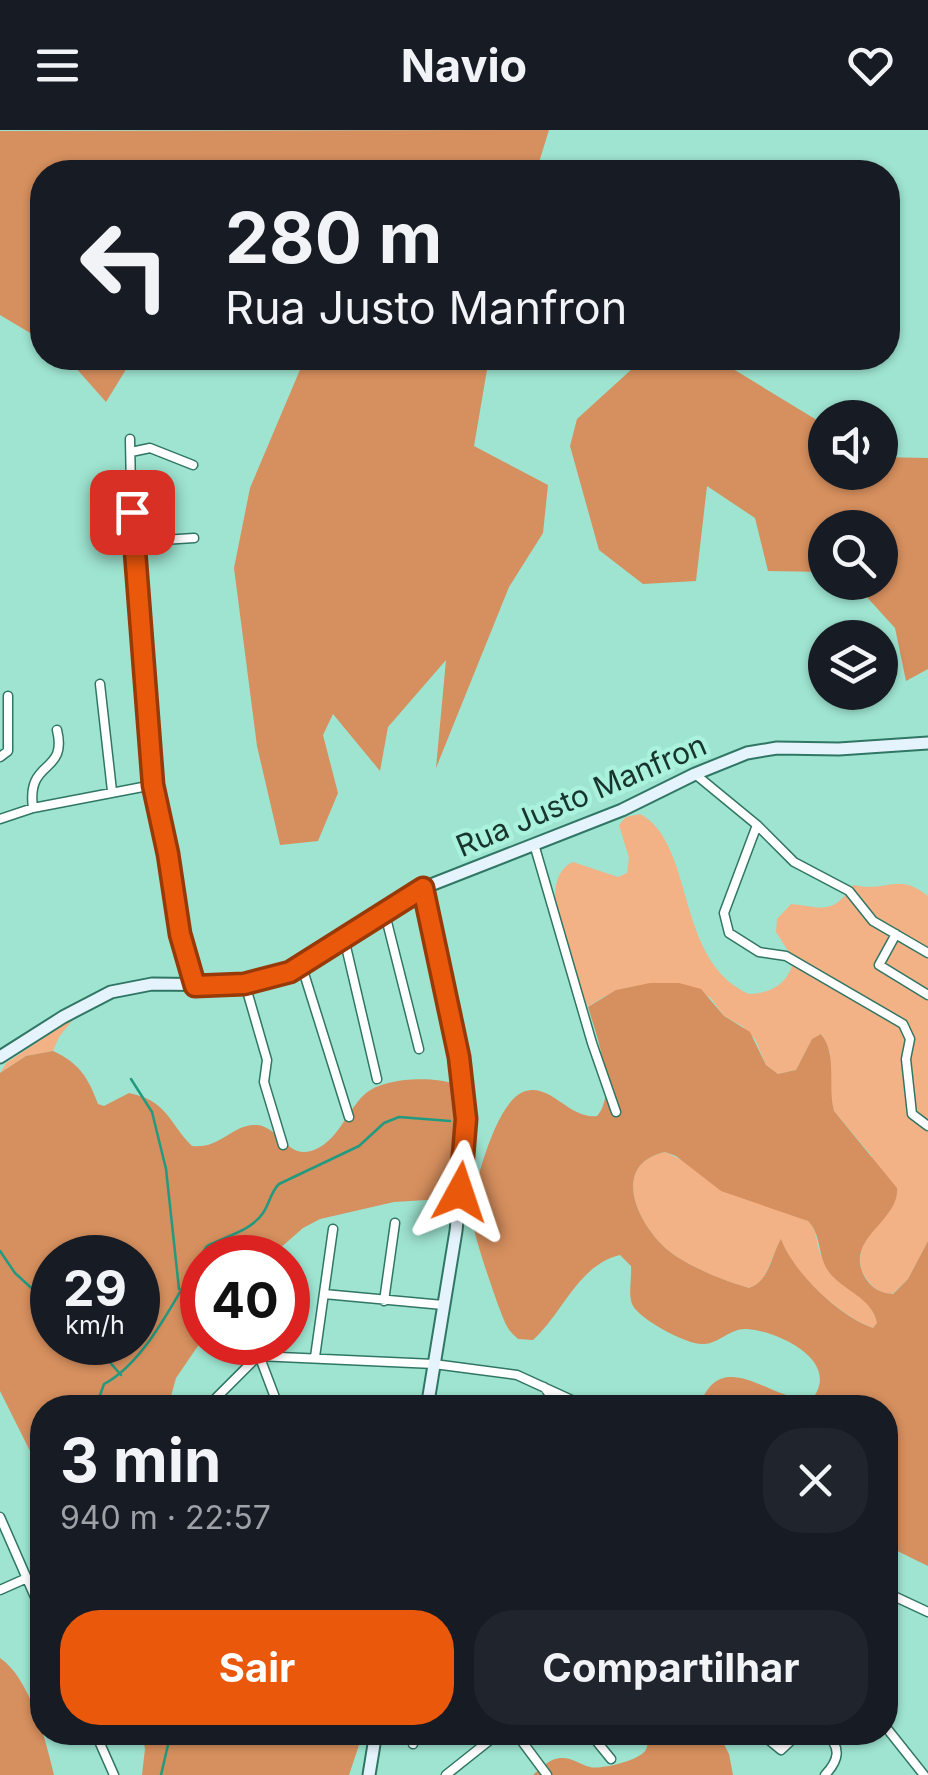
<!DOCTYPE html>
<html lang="pt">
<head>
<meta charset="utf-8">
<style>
	:root { --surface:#171b24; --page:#20242c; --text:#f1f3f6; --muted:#9ea1a6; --accent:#ea580c }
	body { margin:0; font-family:Inter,sans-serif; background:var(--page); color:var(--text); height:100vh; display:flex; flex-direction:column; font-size:38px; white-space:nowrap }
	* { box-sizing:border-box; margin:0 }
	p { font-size:32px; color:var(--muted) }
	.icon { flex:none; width:55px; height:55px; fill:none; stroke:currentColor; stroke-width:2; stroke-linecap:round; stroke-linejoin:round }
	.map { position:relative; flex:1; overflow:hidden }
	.panel { position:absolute; left:30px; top:1265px; width:868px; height:350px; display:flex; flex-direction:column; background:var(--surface); border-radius:40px; box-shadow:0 2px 8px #0004 }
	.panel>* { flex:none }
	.guide { position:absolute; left:30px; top:30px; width:870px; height:210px; border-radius:40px; box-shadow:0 2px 8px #0004; background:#171b24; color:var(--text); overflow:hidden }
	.buttons { position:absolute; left:808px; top:270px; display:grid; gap:20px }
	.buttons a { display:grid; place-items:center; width:90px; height:90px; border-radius:50%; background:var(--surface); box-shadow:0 2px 8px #0004; font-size:50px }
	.speed { position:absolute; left:30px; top:1105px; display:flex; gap:20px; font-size:50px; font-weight:700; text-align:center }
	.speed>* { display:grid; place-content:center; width:130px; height:130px; border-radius:50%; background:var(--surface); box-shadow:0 2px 8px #0004; line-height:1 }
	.speed small { font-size:25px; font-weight:400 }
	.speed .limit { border:15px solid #d22; background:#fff; color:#111 }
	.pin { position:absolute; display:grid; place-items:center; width:85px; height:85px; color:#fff; margin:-42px; border-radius:20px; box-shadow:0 5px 15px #0006 }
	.me { position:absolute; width:110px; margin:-55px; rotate:5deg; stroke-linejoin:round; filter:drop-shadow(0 0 8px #0008) }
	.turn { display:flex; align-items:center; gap:35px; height:210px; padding:0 30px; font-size:45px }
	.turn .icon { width:130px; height:130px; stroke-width:2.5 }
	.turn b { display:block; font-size:70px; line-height:85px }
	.round { display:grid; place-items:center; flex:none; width:105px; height:105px; border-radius:40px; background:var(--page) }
	.overview { display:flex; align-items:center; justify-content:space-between; height:170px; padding:0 30px }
	h1 { font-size:60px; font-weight:700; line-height:75px }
	.action { display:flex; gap:20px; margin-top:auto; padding:20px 30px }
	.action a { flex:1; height:115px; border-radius:40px; background:var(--accent); color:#fff; font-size:40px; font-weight:700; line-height:115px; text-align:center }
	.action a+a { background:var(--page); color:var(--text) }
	header { display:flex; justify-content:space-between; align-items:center; height:130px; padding:0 30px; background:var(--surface); font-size:45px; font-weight:700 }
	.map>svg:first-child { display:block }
</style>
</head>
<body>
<header><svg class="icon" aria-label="menu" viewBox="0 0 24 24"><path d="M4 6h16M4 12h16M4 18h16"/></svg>Navio<svg class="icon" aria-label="heart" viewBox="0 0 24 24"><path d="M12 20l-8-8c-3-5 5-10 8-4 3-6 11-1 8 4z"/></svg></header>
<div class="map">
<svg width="928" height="1645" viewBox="0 0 928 1645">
	<rect width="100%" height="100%" fill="#9ee4d0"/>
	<!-- green -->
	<path fill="#f3b186" d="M640,684C696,714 674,831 749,864C772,863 788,854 794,830L776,802L777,789L791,774C822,777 832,786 853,755C888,763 897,741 928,766V1111L908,1149L892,1164C882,1163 877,1161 870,1153C846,1127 871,1100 890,1081L871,1025L834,981L830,967V923L822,904L812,909L796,940L778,944L766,935L755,909L742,896L724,886L710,867C658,857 635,844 588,877C576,845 530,752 573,732L618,747L627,743L629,728L619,695L626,687Z
		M75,887L59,907L53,921L26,926L0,943L6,933Z
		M665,1022L808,1091C819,1102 815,1114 822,1127C834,1152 872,1165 877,1193L873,1198C840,1186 794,1144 781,1110C770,1126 769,1152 749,1158C726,1152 687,1136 669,1121C639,1097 608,1035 665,1022Z"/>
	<!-- forest -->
	<path fill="#d68f5e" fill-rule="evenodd" d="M549,0L536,42H42V210L0,185V1Z
		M67,228H133L106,272Z
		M305,228H489L474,316L548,355L543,403L509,457L436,638L446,530L388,597L380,641L333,584L323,605L338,663L318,711L280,715L257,616L234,438L250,358Z
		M644,228H715L825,295V342H880V327L928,328V539L906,551L895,498L854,453L880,452V398H825V442L768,441L755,388L707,356L696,451L643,454L599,420L570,316L577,289Z
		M650,853H679L701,859L724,886L750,902L766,935L778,944L796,940L812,909L821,904C838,925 827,957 834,981L897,1058C900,1092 841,1109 866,1149C873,1159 881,1163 893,1164L908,1149L928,1111V1436L885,1415V1278L699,1277C722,1211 774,1276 813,1268C841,1230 777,1201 747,1199C730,1198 720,1213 704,1214C689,1216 638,1189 632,1174C628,1163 632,1148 631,1136L620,1125C578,1135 563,1183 533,1210L518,1209C514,1205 511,1203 508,1198C501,1188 472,1100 472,1089C471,1061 495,976 521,963C549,949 568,990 597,986C618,963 596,904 588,877L616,860ZM665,1022L676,1026L721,1061L808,1091C822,1105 817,1126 829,1142C843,1161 872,1167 877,1193L873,1198C840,1187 793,1142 781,1109C771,1126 769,1152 749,1158C727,1152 687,1136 669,1121C639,1097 608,1035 665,1022Z
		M53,921C79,933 88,947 98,974L104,976L129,963C168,971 168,992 192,1016C221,1019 233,993 257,995C279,997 287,1028 311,1021C338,1013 346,981 365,964C384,947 433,946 455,954L464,974L455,1059L443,1069L394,1072L320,1089L303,1098L270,1127L202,1128V1210L176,1248L168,1277L42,1278V1345L0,1261V943L26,926ZM52,1128H138V1212H52Z
		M0,1528C30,1548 46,1611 54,1645H0Z
		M643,1602L718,1603L729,1624L733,1645H533C541,1638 549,1629 560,1628C572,1627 579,1634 590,1637C601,1640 645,1630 647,1617C648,1613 644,1607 643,1602Z
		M142,1603V1602L363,1603L349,1645H142L145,1619Z"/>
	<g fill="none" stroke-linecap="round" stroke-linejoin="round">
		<!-- stream -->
		<path stroke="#229a80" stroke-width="2.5" d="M131,949L152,982L166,1039L179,1159
			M0,1121L15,1143L52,1177
			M92,1212L121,1245
			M102,1278L99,1268L104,1254C149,1230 180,1158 207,1116C226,1106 251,1101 263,1083C270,1073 270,1063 279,1054L359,1016L384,993L399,987L450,991
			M161,1645L171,1602"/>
		<defs>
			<path id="street" d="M130,309L132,412L147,611L180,804L195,856
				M131,322L150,318L193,335
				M132,412L194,408
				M100,554L112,661
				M0,627L8,621V566
				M695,644L757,695L794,732L849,761L873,791L928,823
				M33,678C26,628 68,645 57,600
				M0,689L33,678L153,655
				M757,695L724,783L729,803L759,822L786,826L903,894L910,909L906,929L912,984L928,996
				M534,714L592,913L616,982
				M384,780L419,919
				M896,804L879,835L928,865
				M344,808L377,949
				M302,837L349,987
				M245,854L267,930L264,952L283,1015
				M324,1164L443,1175
				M384,1171L395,1093
				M254,1212L279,1278
				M258,1226L434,1234L517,1245L589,1278
				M315,1227L333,1099
				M544,1257L560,1278
				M206,1278L258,1226
				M0,1387L42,1483
				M0,1460L27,1448
				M885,1462L928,1482
				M885,1596L924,1645
				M95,1602L114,1645
				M515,1602L547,1645
				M589,1602L611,1629
				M759,1602L781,1620L800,1602
				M413,1614L415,1602
				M446,1645L500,1602
				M825,1645C839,1630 842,1618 825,1602"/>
			<path id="secondary" d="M423,758L459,927L467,989L456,1101L427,1278
				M0,927L63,887L111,862L152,854L235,855L290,843L423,758L622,680L695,644L747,623L777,618L839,619L928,613
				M369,1645L376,1602"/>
		</defs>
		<!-- street casing -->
		<use href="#street" stroke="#307664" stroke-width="11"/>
		<!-- secondary casing -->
		<use href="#secondary" stroke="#307664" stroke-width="15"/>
		<!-- street -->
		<use href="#street" stroke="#fff" stroke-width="8"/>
		<!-- secondary -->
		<use href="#secondary" stroke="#e5f3fc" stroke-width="11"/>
	</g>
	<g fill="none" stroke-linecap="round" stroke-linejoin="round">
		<defs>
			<path id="route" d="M132,382L153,655L168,724L180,804L195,856L244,854L290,842L423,758L459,927L466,989L460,1062"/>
		</defs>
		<!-- route casing -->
		<use href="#route" stroke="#983908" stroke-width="25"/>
		<!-- route -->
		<use href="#route" stroke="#ea580c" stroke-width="18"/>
	</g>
	<g text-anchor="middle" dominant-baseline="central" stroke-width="9" stroke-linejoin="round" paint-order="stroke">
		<!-- street labels -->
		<g font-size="30" fill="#17342d" stroke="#abf2dd">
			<text transform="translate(581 665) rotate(-23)">Rua Justo Manfron</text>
		</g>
	</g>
</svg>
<div class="buttons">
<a><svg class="icon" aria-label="sound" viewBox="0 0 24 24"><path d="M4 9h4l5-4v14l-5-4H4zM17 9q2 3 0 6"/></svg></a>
<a><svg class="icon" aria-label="search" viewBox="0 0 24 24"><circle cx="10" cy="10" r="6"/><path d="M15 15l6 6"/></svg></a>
<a><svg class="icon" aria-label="layers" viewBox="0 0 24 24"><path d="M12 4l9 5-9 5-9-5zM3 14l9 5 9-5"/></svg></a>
</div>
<div class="speed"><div>29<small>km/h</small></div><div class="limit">40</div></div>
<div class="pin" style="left:132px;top:382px;background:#d93025"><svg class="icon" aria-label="arrive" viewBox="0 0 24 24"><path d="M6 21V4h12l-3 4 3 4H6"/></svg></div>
<svg class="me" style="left:460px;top:1062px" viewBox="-20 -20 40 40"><path d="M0-17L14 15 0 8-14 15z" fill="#ea580c" stroke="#fff" stroke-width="4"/></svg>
<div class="guide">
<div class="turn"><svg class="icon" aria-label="left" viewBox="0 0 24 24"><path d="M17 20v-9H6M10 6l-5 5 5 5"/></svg><div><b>280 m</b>Rua Justo Manfron</div></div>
</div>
<section class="panel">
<div class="overview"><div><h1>3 min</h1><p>940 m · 22:57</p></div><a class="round"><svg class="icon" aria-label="close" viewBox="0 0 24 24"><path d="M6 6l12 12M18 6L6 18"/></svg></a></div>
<div class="action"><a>Sair</a><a>Compartilhar</a></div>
</section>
</div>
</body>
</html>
